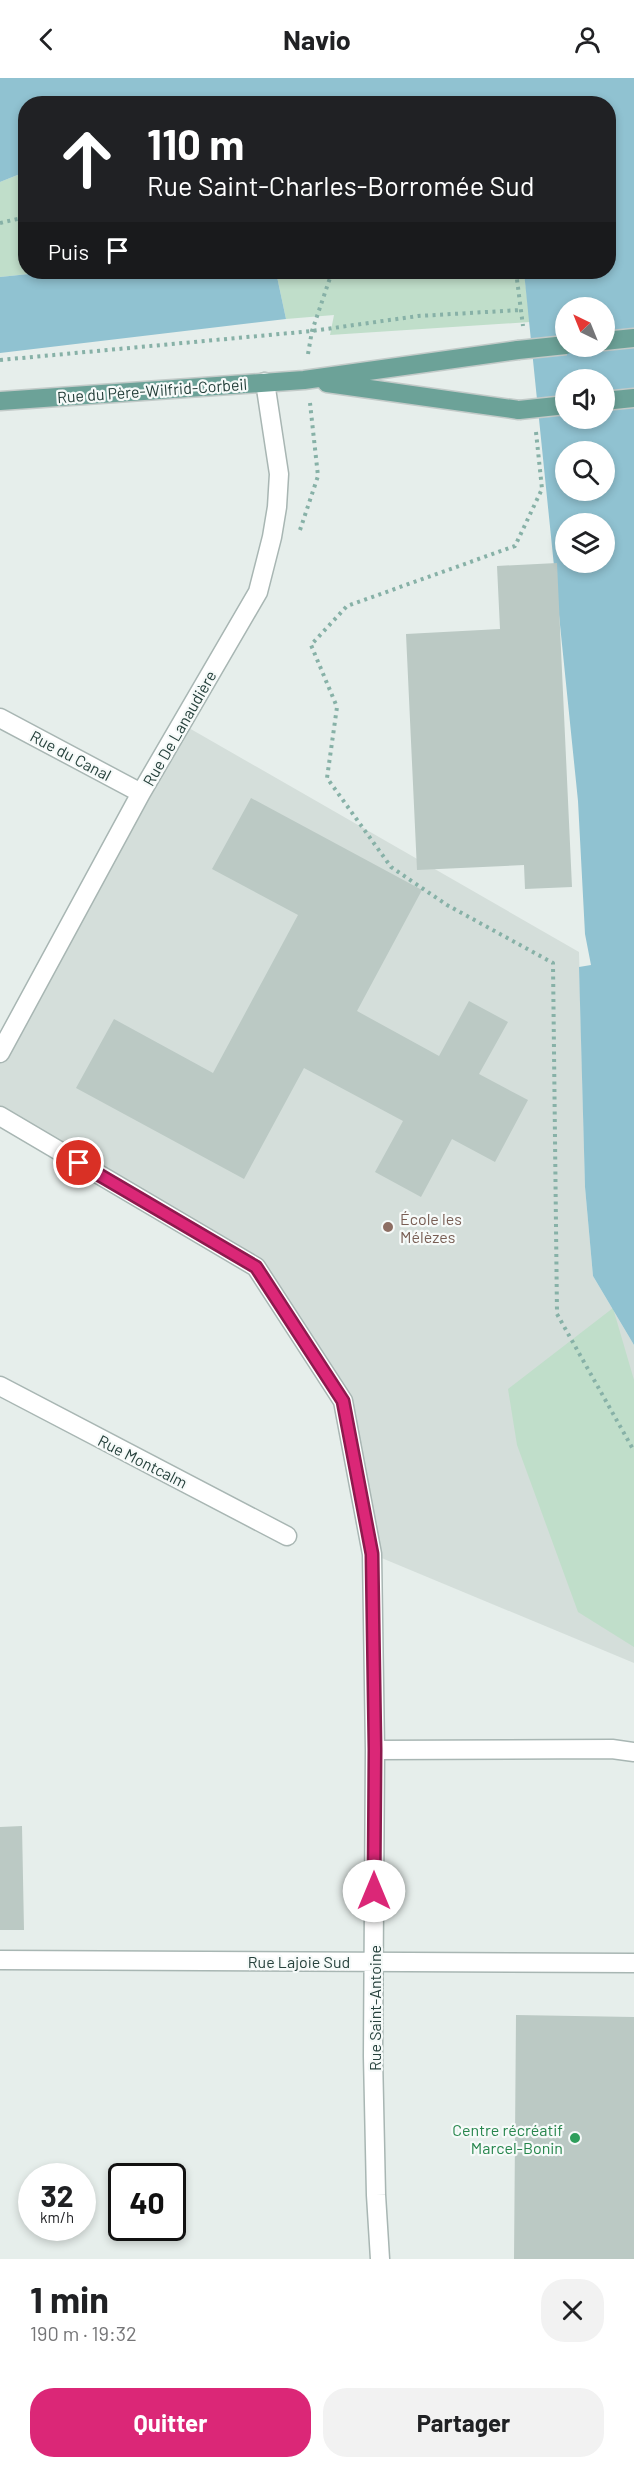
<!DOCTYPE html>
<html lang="fr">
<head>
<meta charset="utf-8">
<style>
	:root { --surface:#fff; --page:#f2f2f2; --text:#202124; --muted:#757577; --accent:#db2777 }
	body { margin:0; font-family:Barlow,sans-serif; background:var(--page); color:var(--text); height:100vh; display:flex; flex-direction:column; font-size:22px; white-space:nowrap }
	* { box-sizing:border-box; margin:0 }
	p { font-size:20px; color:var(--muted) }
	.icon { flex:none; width:33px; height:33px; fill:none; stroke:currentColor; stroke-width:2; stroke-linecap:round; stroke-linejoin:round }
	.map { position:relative; height:2181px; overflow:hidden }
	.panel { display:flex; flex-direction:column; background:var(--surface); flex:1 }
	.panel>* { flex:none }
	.hud { position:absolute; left:18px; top:18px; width:598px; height:183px; border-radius:24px; box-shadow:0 3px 9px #0003; background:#202124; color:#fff; overflow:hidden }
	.needle { width:39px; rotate:317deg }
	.controls { position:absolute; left:555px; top:219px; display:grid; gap:12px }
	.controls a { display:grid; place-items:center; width:60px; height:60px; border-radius:50%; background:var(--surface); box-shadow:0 3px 9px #0003; font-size:30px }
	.speed { position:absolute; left:18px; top:2085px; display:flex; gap:12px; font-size:30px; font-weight:700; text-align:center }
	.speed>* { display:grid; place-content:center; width:78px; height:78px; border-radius:50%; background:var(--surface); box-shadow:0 3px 9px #0003; line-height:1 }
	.speed small { font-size:15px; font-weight:400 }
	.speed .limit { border:3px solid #111; border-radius:9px; background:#fff; color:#111 }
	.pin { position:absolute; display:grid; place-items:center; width:51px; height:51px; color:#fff; margin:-26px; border:3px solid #fff; border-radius:50%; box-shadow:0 2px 6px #0007 }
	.me { position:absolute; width:66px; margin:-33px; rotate:0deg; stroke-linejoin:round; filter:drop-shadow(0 0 4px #0008) }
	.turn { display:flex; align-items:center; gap:21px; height:126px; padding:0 30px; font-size:27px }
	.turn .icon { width:78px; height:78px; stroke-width:2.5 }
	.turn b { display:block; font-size:42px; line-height:51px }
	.then { display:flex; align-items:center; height:57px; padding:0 30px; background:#0003; gap:12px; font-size:22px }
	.round { display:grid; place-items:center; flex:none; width:63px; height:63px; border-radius:24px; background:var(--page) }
	.overview { display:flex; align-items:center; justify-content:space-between; height:102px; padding:0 30px }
	h1 { font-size:36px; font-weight:700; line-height:45px }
	.cta { display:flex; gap:12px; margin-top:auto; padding:12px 30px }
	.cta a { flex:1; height:69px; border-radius:24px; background:var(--accent); color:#fff; font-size:24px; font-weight:700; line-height:69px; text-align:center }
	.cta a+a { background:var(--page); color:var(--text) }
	header { display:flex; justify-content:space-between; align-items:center; height:78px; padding:0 30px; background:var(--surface); font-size:27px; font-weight:700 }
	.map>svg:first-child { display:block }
</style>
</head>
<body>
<header><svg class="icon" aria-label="back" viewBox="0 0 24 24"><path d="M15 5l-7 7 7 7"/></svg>Navio<svg class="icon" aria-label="person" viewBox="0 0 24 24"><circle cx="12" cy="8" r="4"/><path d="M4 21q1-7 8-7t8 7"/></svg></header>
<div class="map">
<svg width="634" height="2181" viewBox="0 0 634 2181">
	<rect width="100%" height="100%" fill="#e6eeeb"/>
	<!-- built -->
	<path fill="#d4deda" d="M182,646L579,874L585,1109L593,1198L634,1267V1585L372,1476L343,1323L256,1189L0,1038V975Z"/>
	<!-- green -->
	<path fill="#c0deca" d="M25,94L26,194H48L0,199V104Z
		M276,194H524L530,244L330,257L334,237L286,241Z
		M613,1230L634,1302V1569L578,1534L517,1367L508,1311Z"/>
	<!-- water -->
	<path fill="#90c2d1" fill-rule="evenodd" d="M0,0H634V1267L593,1198L585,1109L579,889L591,887L585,856L578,723L524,194H609V26H427L410,21L363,26H26L25,94L0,104ZM566,230H604V268H566ZM566,302H604V340H566ZM566,374H604V412H566ZM566,446H604V484H566Z
		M48,194H276L286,241L0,275V199Z"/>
	<!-- building -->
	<path fill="#bbc9c4" d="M557,485L572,809L525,811L524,787L417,792L406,556L500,551L497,488Z
		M251,720L422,812L357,933L439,978L469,923L508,944L479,996L528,1022L495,1084L452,1061L421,1119L375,1094L403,1043L304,990L244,1101L76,1010L114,941L213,995L298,837L212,791Z
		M22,1748L24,1852H0V1749Z
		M516,1937L634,1939V2181H514Z"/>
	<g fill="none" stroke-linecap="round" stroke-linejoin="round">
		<defs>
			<path id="minor" d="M0,640L141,715
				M0,975L141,715L258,514L272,459L277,429L279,396L265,304
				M0,1038L256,1189L343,1323L372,1476L375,1672L373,1978L376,2117L380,2181
				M0,1308L287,1458
				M375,1672L612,1671L634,1674
				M0,1882L634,1885"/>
			<path id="major" d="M604,263L634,260
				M327,305L519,332
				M0,323L304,302L518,272
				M604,323L634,320"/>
		</defs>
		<!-- minor casing -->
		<use href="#minor" stroke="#a8b6b3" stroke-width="21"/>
		<!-- major casing -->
		<use href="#major" stroke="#c2cac8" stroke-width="21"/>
		<!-- path -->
		<path stroke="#87b1a7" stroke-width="4" stroke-dasharray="3 4.5" stroke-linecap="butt" d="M0,145L26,139
			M516,194L523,248
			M308,276L312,253L332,194
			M0,282L312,253L418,238L521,232
			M536,354L542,411L515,468L347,528L311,567L337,629L327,700L391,789L447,827L553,885L557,1236L634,1373
			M300,452L318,398L310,325"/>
		<!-- minor -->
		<use href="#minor" stroke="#fff" stroke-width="18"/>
		<!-- major -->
		<use href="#major" stroke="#6ca298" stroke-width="18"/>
		<defs>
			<path id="major-bridge" d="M518,272L566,267
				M519,332L566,327"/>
		</defs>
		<!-- major-bridge casing -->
		<use href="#major-bridge" stroke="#c2cac8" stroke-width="21" stroke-linecap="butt"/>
		<!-- major-bridge -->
		<use href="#major-bridge" stroke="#6ca298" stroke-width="18"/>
	</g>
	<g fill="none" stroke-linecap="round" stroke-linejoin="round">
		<defs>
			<path id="route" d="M79,1085L256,1189L343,1323L372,1476L375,1672L374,1813"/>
		</defs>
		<!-- route casing -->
		<use href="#route" stroke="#8e194d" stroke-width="15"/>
		<!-- route -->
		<use href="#route" stroke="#db2777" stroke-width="10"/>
	</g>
	<!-- markers -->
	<circle fill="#8d6e63" stroke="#f6faf9" stroke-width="2" cx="388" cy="1149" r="6"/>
	<circle fill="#2e9e5b" stroke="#f6faf9" stroke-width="2" cx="575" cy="2060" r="6"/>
	<g text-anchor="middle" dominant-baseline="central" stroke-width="4.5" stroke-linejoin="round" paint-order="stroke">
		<!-- street labels -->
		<g font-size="16" fill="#25403b" stroke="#f6faf9">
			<text transform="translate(152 312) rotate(-4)">Rue du Père-Wilfrid-Corbeil</text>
			<text transform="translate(179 650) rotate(-60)">Rue De Lanaudière</text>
			<text transform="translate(71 677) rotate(28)">Rue du Canal</text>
			<text transform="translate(143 1383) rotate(27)">Rue Montcalm</text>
			<text x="299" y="1883">Rue Lajoie Sud</text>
			<text transform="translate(374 1930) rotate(-90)">Rue Saint-Antoine</text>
		</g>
		<!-- education labels -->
		<g font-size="16" fill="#785e54" stroke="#f6faf9" text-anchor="start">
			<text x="400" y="1140">École les<tspan x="400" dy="18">Mélèzes</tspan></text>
		</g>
		<!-- leisure labels -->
		<g font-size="16" fill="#27864d" stroke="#f6faf9" text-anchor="end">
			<text x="563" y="2051">Centre récréatif<tspan x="563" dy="18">Marcel-Bonin</tspan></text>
		</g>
	</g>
</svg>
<div class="controls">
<a><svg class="needle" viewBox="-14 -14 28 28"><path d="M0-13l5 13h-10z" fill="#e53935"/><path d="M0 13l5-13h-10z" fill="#757577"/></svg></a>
<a><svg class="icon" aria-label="sound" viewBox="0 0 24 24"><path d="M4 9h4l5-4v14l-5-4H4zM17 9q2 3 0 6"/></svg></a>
<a><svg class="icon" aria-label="search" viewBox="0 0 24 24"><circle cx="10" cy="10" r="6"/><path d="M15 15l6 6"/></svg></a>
<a><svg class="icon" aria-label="layers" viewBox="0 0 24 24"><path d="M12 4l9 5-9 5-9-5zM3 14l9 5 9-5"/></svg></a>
</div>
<div class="speed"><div>32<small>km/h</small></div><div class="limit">40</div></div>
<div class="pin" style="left:79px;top:1085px;background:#d93025"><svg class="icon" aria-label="arrive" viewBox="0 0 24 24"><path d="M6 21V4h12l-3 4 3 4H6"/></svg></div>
<svg class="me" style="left:374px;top:1813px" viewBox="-20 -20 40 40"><circle r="19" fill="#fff"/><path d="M0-13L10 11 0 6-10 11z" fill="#db2777"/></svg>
<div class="hud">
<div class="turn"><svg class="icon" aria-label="ahead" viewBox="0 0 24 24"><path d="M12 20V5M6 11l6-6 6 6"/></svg><div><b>110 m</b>Rue Saint-Charles-Borromée Sud</div></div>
<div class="then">Puis<svg class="icon" aria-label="arrive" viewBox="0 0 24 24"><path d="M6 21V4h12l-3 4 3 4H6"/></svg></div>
</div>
</div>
<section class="panel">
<div class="overview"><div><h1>1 min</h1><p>190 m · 19:32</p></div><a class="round"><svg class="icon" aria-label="close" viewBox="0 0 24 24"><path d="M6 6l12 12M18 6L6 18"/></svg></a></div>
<div class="cta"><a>Quitter</a><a>Partager</a></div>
</section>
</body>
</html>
